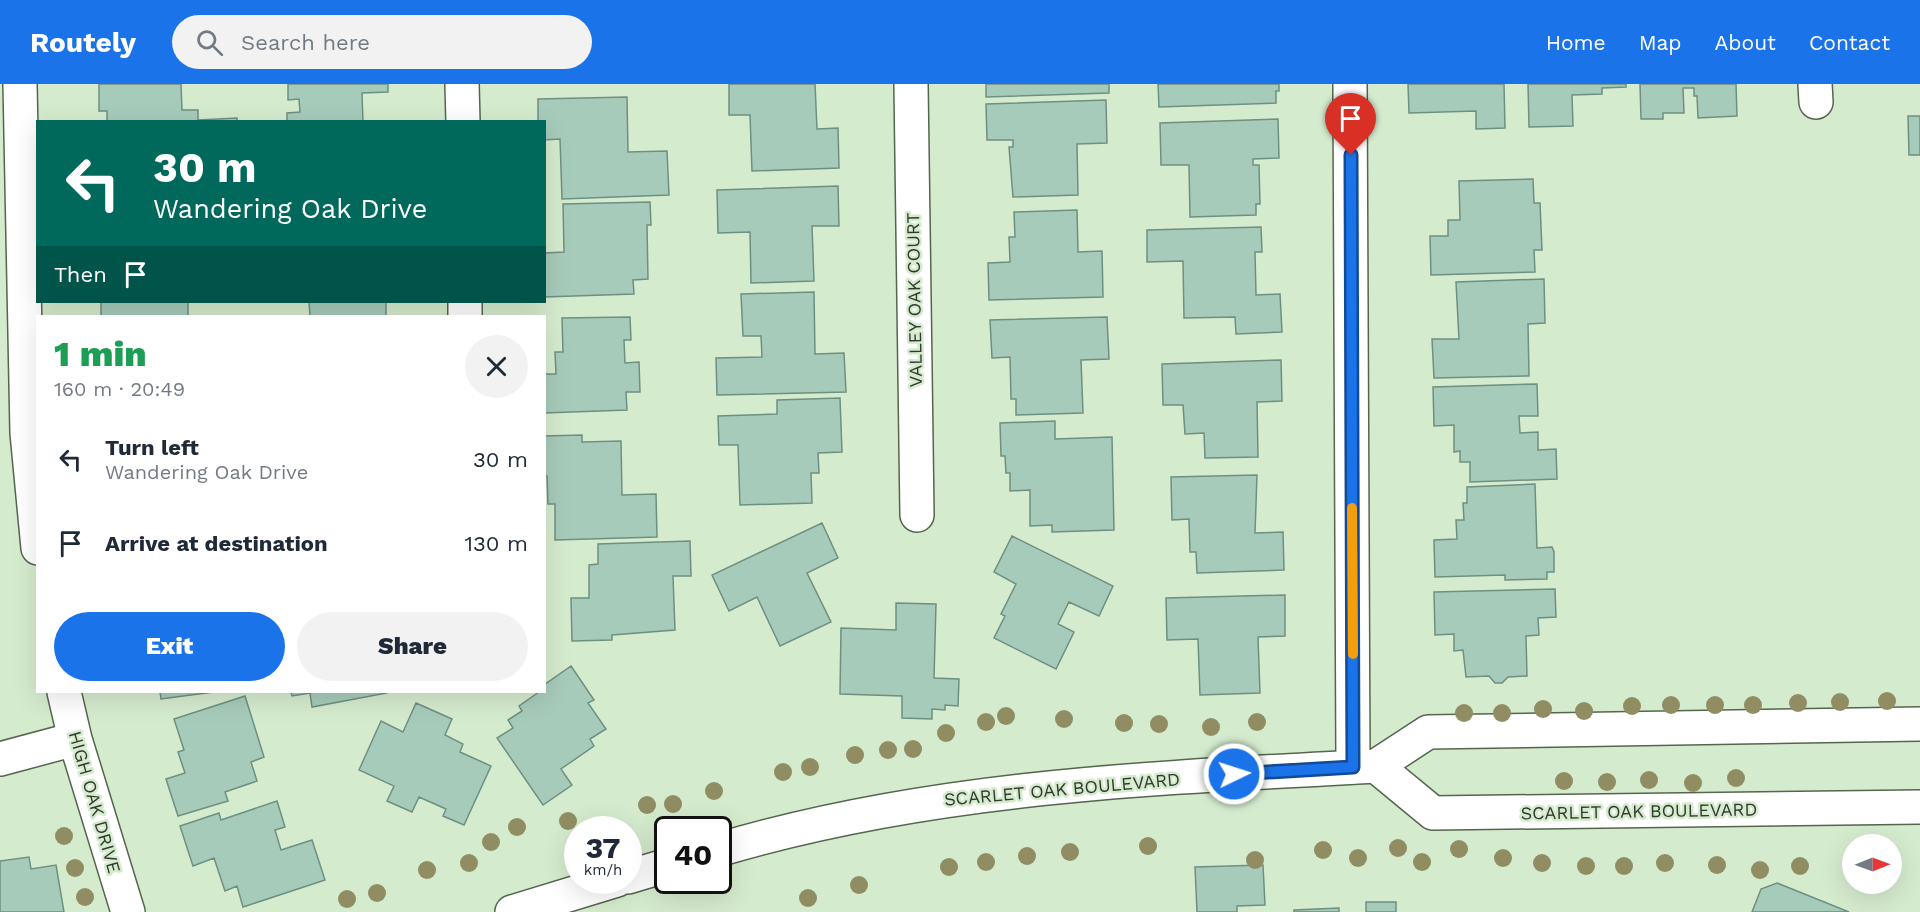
<!DOCTYPE html>
<html lang="en">
<head>
<meta charset="utf-8">
<style>
	:root { --surface:#fff; --page:#f2f2f3; --text:#1f2937; --muted:#747a83; --accent:#1a73e8 }
	body { margin:0; font-family:"Work Sans",sans-serif; background:var(--page); color:var(--text); height:100vh; display:flex; flex-direction:column; font-size:22px; white-space:nowrap }
	* { box-sizing:border-box; margin:0 }
	p { font-size:20px; color:var(--muted) }
	.icon { flex:none; width:33px; height:33px; fill:none; stroke:currentColor; stroke-width:2; stroke-linecap:round; stroke-linejoin:round }
	.map { position:relative; flex:1; overflow:hidden }
	.panel { position:absolute; left:36px; top:231px; width:510px; height:378px; display:flex; flex-direction:column; background:var(--surface); border-radius:0px; box-shadow:0 6px 24px #0002 }
	.panel>* { flex:none }
	.banner { position:absolute; left:36px; top:36px; width:510px; height:183px; border-radius:0px; box-shadow:0 6px 24px #0002; background:#00695c; color:#fff; overflow:hidden }
	.needle { width:39px; rotate:89deg }
	.fabs { position:absolute; left:1842px; top:750px; display:grid; gap:12px }
	.fabs a { display:grid; place-items:center; width:60px; height:60px; border-radius:50%; background:var(--surface); box-shadow:0 6px 24px #0002; font-size:30px }
	.speed { position:absolute; left:564px; top:732px; display:flex; gap:12px; font-size:30px; font-weight:700; text-align:center }
	.speed>* { display:grid; place-content:center; width:78px; height:78px; border-radius:50%; background:var(--surface); box-shadow:0 6px 24px #0002; line-height:1 }
	.speed small { font-size:15px; font-weight:400 }
	.speed .limit { border:3px solid #111; border-radius:9px; background:#fff; color:#111 }
	.pin { position:absolute; display:grid; place-items:center; width:51px; height:51px; color:#fff; margin:-62px -26px; border-radius:50% 50% 50% 0; rotate:-45deg; box-shadow:0 0 6px #0007 }
	.pin .icon { rotate:45deg }
	.me { position:absolute; width:66px; margin:-33px; rotate:86deg; stroke-linejoin:round; filter:drop-shadow(0 0 4px #0008) }
	.turn { display:flex; align-items:center; gap:21px; height:126px; padding:0 18px; font-size:27px }
	.turn .icon { width:78px; height:78px; stroke-width:2.5 }
	.turn b { display:block; font-size:42px; line-height:51px }
	.then { display:flex; align-items:center; height:57px; padding:0 18px; background:#0003; gap:12px; font-size:22px }
	.round { display:grid; place-items:center; flex:none; width:63px; height:63px; border-radius:32px; background:var(--page) }
	.headline { display:flex; align-items:center; justify-content:space-between; height:102px; padding:0 18px }
	h1 { font-size:36px; font-weight:800; line-height:45px; color:#1e9e55 }
	.primary-button { display:flex; gap:12px; margin-top:auto; padding:12px 18px }
	.primary-button a { flex:1; height:69px; border-radius:36px; background:var(--accent); color:#fff; font-size:24px; font-weight:800; line-height:69px; text-align:center }
	.primary-button a+a { background:var(--page); color:var(--text) }
	ul { padding:0; list-style:none }
	li { display:flex; align-items:center; gap:18px; height:84px; padding:0 18px }
	li div { flex:1 }
	li b { display:block; font-size:22px }
	li em { font-style:normal }
	header { display:flex; align-items:center; gap:36px; box-sizing:border-box; height:84px; padding:0 30px; background:var(--accent); color:#fff }
	header strong { font-size:28px }
	nav { display:flex; gap:33px; margin-inline-start:auto; font-size:21px }
	.search { width:420px; height:54px; background:var(--page); display:flex; align-items:center; gap:15px; box-sizing:border-box; padding:0 21px; border-radius:33px; color:var(--muted); font-size:22px }
	.map>svg:first-child { display:block }
</style>
</head>
<body>
<header>
<strong>Routely</strong>
<div class="search"><svg class="icon" aria-label="search" viewBox="0 0 24 24"><circle cx="10" cy="10" r="6"/><path d="M15 15l6 6"/></svg>Search here</div>
<nav><a>Home</a><a>Map</a><a>About</a><a>Contact</a></nav>
</header>
<div class="map">
<svg width="1920" height="828" viewBox="0 0 1920 828">
	<rect width="100%" height="100%" fill="#d5ebce"/>
	<!-- building -->
	<path fill="#a7cbba" stroke="#6e9080" stroke-width="1.5" d="M99,0H181L182,26H198V36L237,34V38H107V27H99Z
		M288,0H388V8L362,9L363,38H287V29L300,28L299,15L288,16Z
		M729,0H815L817,45L838,44L839,84L752,87L750,31H729Z
		M986,0H1109V9L986,13Z
		M1158,0H1279V7H1276V19L1159,23Z
		M1408,0H1504L1505,44L1476,45V27L1409,29Z
		M1528,0H1626V3L1602,4V10L1572,11L1573,42L1529,43Z
		M1640,0H1736L1737,32L1698,34L1697,12H1694V4H1683L1684,29H1663V35H1641Z
		M627,13L628,68L667,67L669,111L562,115L560,55L544,56V38H538V15Z
		M1106,16L1107,59L1077,60L1078,111L1013,113L1009,63H1013V56H987L986,20Z
		M1908,32H1920V71H1909Z
		M1278,35L1279,74L1253,75V81H1259L1260,120H1256V131L1190,133L1189,81H1161L1160,39Z
		M1533,95L1534,119H1540L1542,166H1534L1535,188L1431,191L1430,152H1448V136H1460L1459,97Z
		M838,102L839,142H812L814,197L751,199L750,148L718,149L717,106Z
		M650,118L651,141H647L648,195L633,196L634,210L544,213V169L564,168L563,120Z
		M1077,126L1078,168L1102,167L1103,213L989,216L988,179L1010,178L1009,153H1015L1014,128Z
		M1261,143L1262,168H1255L1256,211L1280,210L1282,248L1236,250L1235,233L1184,234L1183,177L1147,178V146Z
		M1544,195L1545,239L1528,240L1529,292L1434,294L1432,255H1459L1456,198Z
		M814,208L815,270L844,269L846,308L717,311L716,274L762,273L761,252H743L741,210Z
		M101,218H188V232H101Z
		M309,218H386V232H310Z
		M630,233L631,256H624L625,279L639,278L640,308H626L627,326L544,329V290H556L555,268H563L562,234Z
		M1107,233L1109,275L1081,276L1083,329L1016,331V315H1011L1010,273L992,274L990,236Z
		M1281,276L1282,317L1257,318L1258,373L1205,374L1204,349L1185,350L1183,321H1163L1162,280Z
		M1537,300L1538,332H1519L1520,349L1538,348V366L1556,365L1557,395L1470,398V378H1460V367L1454,368V341L1434,342L1433,303Z
		M840,314L842,368L818,369L819,389H811L812,419L740,421L738,361H719L718,332L777,330V316Z
		M1055,337V355L1112,353L1114,446L1052,448V441L1030,442V406L1010,407V389H1006L1005,372H1001L1000,339Z
		M582,351V358L621,357L622,411L656,410L657,453L555,456V420H548L547,392H544V352Z
		M1257,391L1255,449L1283,448L1284,486L1197,489L1196,468H1190L1189,435L1172,436L1171,393Z
		M1535,400L1537,464L1552,463L1554,468V488H1547V495L1505,496V491L1435,493L1434,456L1457,455L1456,436H1464L1463,419H1467V403Z
		M822,439L838,474L807,489L831,538L780,562L757,513L729,527L712,491Z
		M1012,452L1113,502L1099,532L1069,518L1058,540L1074,548L1056,585L994,554L1005,532L1001,530L1016,500L994,488Z
		M690,457L691,492H673L675,546L612,551V556L572,557L571,514H589V481L598,480V460Z
		M1555,505L1556,533L1538,534L1539,551L1526,552L1527,592L1508,593L1502,599H1495L1489,592L1466,593L1463,566L1454,567V550L1435,551L1434,508Z
		M1285,511V552L1258,553L1260,609L1200,611L1198,555L1167,556L1166,514Z
		M896,519L936,520L934,594L959,595L958,622L945,621V626L932,625V635L902,634V612L840,610L841,544L896,546Z
		M571,582L594,616L588,619L606,645L590,655L594,662L561,685L572,701L543,721L497,654L513,644L508,636L522,627L519,622L539,608H544V601Z
		M160,608H214L161,615Z
		M291,608H387V609L312,623L310,609L292,612Z
		M245,612L264,673L251,678L257,697L225,708L228,717L178,732L166,695L185,689L178,668L184,666L174,635Z
		M416,619L452,635L445,651L463,660L460,668L491,682L464,741L443,732L446,725L419,713L412,728L387,717L394,702L359,686L381,637L403,648Z
		M277,717L285,743L275,746L281,766L312,756L325,796L243,823L237,802L225,807L214,774L193,782L180,742L219,729L221,736Z
		M29,773L31,785L56,781L64,828H0V777Z
		M1263,781L1265,821L1237,822V828H1197L1195,783Z
		M1777,799L1849,828H1752L1761,805Z
		M1366,818H1396V828H1366Z
		M1339,824V828H1294V826Z"/>
	<g fill="none" stroke-linecap="round" stroke-linejoin="round">
		<defs>
			<path id="street" d="M20,0L27,349L38,464
				M462,0L463,38
				M911,0L917,431
				M1350,0L1353,683
				M1815,0L1816,18
				M465,218V232
				M64,608L75,655L128,828
				M0,675L75,655"/>
			<path id="secondary" d="M1376,682L1433,729L1920,723
				M718,766C932,702 1155,694 1376,682L1428,648L1920,640
				M628,793L668,781
				M512,828L617,796"/>
		</defs>
		<!-- street casing -->
		<use href="#street" stroke="#54664d" stroke-width="36"/>
		<!-- secondary casing -->
		<use href="#secondary" stroke="#54664d" stroke-width="36"/>
		<!-- street -->
		<use href="#street" stroke="#fff" stroke-width="33"/>
		<!-- secondary -->
		<use href="#secondary" stroke="#fff" stroke-width="33"/>
	</g>
	<!-- trees -->
	<g fill="#918d63">
		<circle cx="1887" cy="617" r="9"/>
		<circle cx="1840" cy="618" r="9"/>
		<circle cx="1798" cy="619" r="9"/>
		<circle cx="1671" cy="621" r="9"/>
		<circle cx="1715" cy="621" r="9"/>
		<circle cx="1753" cy="621" r="9"/>
		<circle cx="1632" cy="622" r="9"/>
		<circle cx="1543" cy="625" r="9"/>
		<circle cx="1584" cy="627" r="9"/>
		<circle cx="1464" cy="629" r="9"/>
		<circle cx="1502" cy="629" r="9"/>
		<circle cx="1006" cy="632" r="9"/>
		<circle cx="1064" cy="635" r="9"/>
		<circle cx="986" cy="638" r="9"/>
		<circle cx="1257" cy="638" r="9"/>
		<circle cx="1124" cy="639" r="9"/>
		<circle cx="1159" cy="640" r="9"/>
		<circle cx="1211" cy="643" r="9"/>
		<circle cx="946" cy="649" r="9"/>
		<circle cx="913" cy="665" r="9"/>
		<circle cx="888" cy="666" r="9"/>
		<circle cx="855" cy="671" r="9"/>
		<circle cx="810" cy="683" r="9"/>
		<circle cx="783" cy="688" r="9"/>
		<circle cx="1736" cy="694" r="9"/>
		<circle cx="1649" cy="696" r="9"/>
		<circle cx="1564" cy="697" r="9"/>
		<circle cx="1607" cy="698" r="9"/>
		<circle cx="1693" cy="699" r="9"/>
		<circle cx="714" cy="707" r="9"/>
		<circle cx="673" cy="720" r="9"/>
		<circle cx="647" cy="721" r="9"/>
		<circle cx="568" cy="737" r="9"/>
		<circle cx="517" cy="743" r="9"/>
		<circle cx="64" cy="752" r="9"/>
		<circle cx="491" cy="758" r="9"/>
		<circle cx="1148" cy="762" r="9"/>
		<circle cx="1398" cy="764" r="9"/>
		<circle cx="1459" cy="765" r="9"/>
		<circle cx="1323" cy="766" r="9"/>
		<circle cx="1070" cy="768" r="9"/>
		<circle cx="1027" cy="772" r="9"/>
		<circle cx="1358" cy="774" r="9"/>
		<circle cx="1503" cy="774" r="9"/>
		<circle cx="1255" cy="776" r="9"/>
		<circle cx="986" cy="778" r="9"/>
		<circle cx="1422" cy="778" r="9"/>
		<circle cx="469" cy="779" r="9"/>
		<circle cx="1542" cy="779" r="9"/>
		<circle cx="1665" cy="779" r="9"/>
		<circle cx="1717" cy="781" r="9"/>
		<circle cx="1586" cy="782" r="9"/>
		<circle cx="1624" cy="782" r="9"/>
		<circle cx="1800" cy="782" r="9"/>
		<circle cx="949" cy="783" r="9"/>
		<circle cx="75" cy="784" r="9"/>
		<circle cx="427" cy="786" r="9"/>
		<circle cx="1760" cy="786" r="9"/>
		<circle cx="859" cy="801" r="9"/>
		<circle cx="377" cy="809" r="9"/>
		<circle cx="85" cy="813" r="9"/>
		<circle cx="808" cy="814" r="9"/>
		<circle cx="347" cy="815" r="9"/>
	</g>
	<g fill="none" stroke-linecap="round" stroke-linejoin="round">
		<defs>
			<path id="route" d="M1234,690L1353,683L1351,71"/>
		</defs>
		<!-- route casing -->
		<use href="#route" stroke="#114b97" stroke-width="15"/>
		<!-- route -->
		<use href="#route" stroke="#1a73e8" stroke-width="10"/>
		<!-- slow -->
		<path stroke="#f59e0b" stroke-width="10" d="M1352,424L1353,570"/>
	</g>
	<g text-anchor="middle" dominant-baseline="central" stroke-width="5" stroke-linejoin="round" paint-order="stroke">
		<!-- street labels -->
		<g font-size="18" fill="#31392e" stroke="#d5ebce">
			<text transform="translate(914 216) rotate(-91)">VALLEY OAK COURT</text>
			<text transform="translate(1062 705) rotate(-5)">SCARLET OAK BOULEVARD</text>
			<text transform="translate(95 718) rotate(74)">HIGH OAK DRIVE</text>
			<text transform="translate(1639 727) rotate(-1)">SCARLET OAK BOULEVARD</text>
		</g>
	</g>
</svg>
<div class="fabs">
<a><svg class="needle" viewBox="-14 -14 28 28"><path d="M0-13l5 13h-10z" fill="#e53935"/><path d="M0 13l5-13h-10z" fill="#747a83"/></svg></a>
</div>
<div class="speed"><div>37<small>km/h</small></div><div class="limit">40</div></div>
<div class="pin" style="left:1351px;top:71px;background:#d93025"><svg class="icon" aria-label="arrive" viewBox="0 0 24 24"><path d="M6 21V4h12l-3 4 3 4H6"/></svg></div>
<svg class="me" style="left:1234px;top:690px" viewBox="-20 -20 40 40"><circle r="17" fill="#1a73e8" stroke="#fff" stroke-width="3"/><path d="M0-11L8 9 0 5-8 9z" fill="#fff"/></svg>
<div class="banner">
<div class="turn"><svg class="icon" aria-label="left" viewBox="0 0 24 24"><path d="M17 20v-9H6M10 6l-5 5 5 5"/></svg><div><b>30 m</b>Wandering Oak Drive</div></div>
<div class="then">Then<svg class="icon" aria-label="arrive" viewBox="0 0 24 24"><path d="M6 21V4h12l-3 4 3 4H6"/></svg></div>
</div>
<section class="panel">
<div class="headline"><div><h1>1 min</h1><p>160 m · 20:49</p></div><a class="round"><svg class="icon" aria-label="close" viewBox="0 0 24 24"><path d="M6 6l12 12M18 6L6 18"/></svg></a></div>
<ul>
<li><svg class="icon" aria-label="left" viewBox="0 0 24 24"><path d="M17 20v-9H6M10 6l-5 5 5 5"/></svg><div><b>Turn left</b><p>Wandering Oak Drive</p></div><em>30 m</em></li>
<li><svg class="icon" aria-label="arrive" viewBox="0 0 24 24"><path d="M6 21V4h12l-3 4 3 4H6"/></svg><div><b>Arrive at destination</b></div><em>130 m</em></li>
</ul>
<div class="primary-button"><a>Exit</a><a>Share</a></div>
</section>
</div>
</body>
</html>
